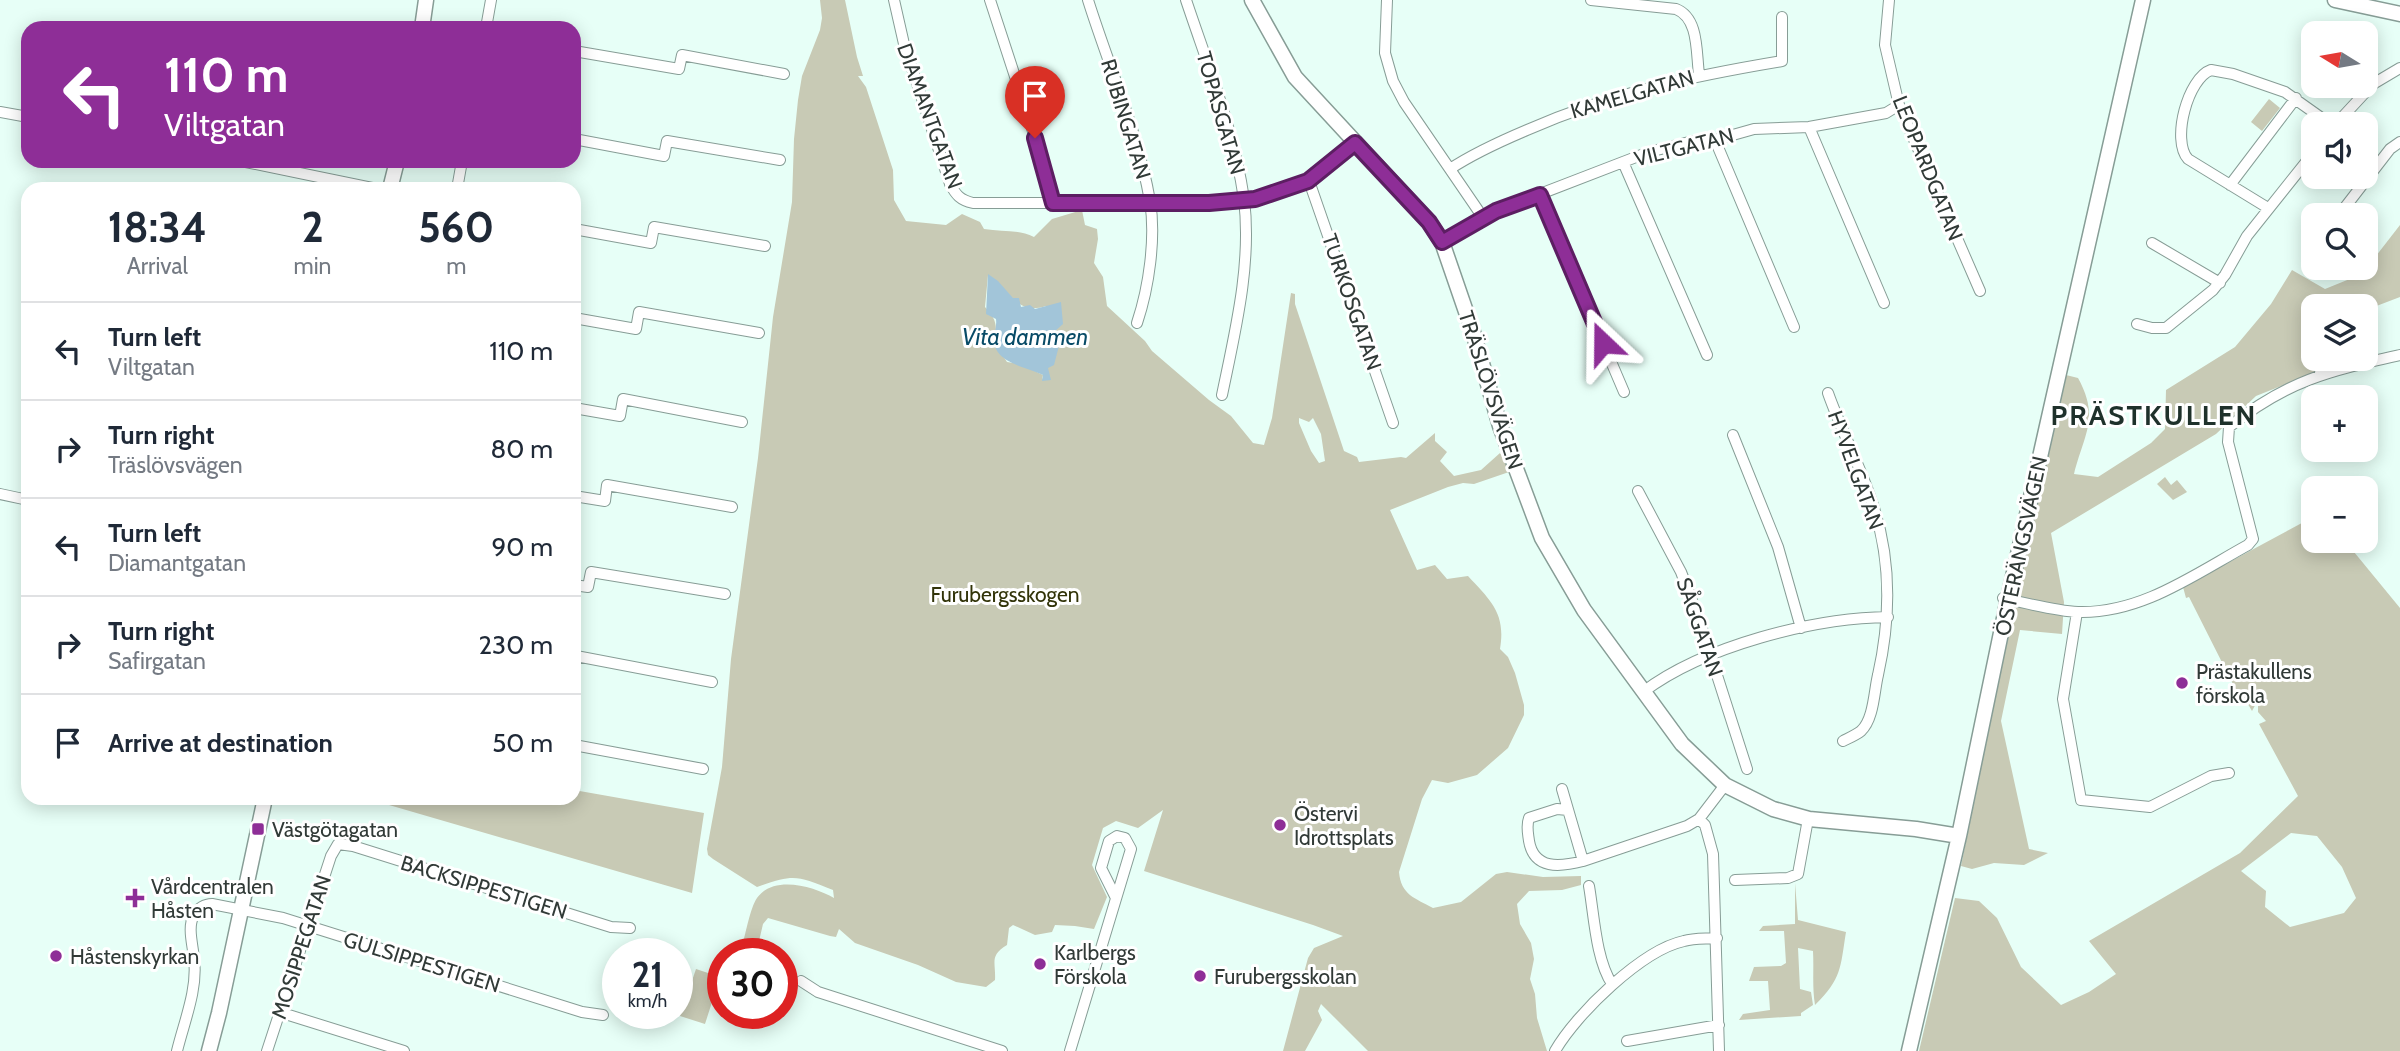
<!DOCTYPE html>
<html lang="en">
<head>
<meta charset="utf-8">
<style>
	:root { --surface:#fff; --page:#f6f6f7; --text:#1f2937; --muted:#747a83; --line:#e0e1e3 }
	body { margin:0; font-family:Cabin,sans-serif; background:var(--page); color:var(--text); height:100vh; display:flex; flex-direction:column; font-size:26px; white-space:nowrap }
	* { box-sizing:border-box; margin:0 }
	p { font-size:23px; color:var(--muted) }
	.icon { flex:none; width:38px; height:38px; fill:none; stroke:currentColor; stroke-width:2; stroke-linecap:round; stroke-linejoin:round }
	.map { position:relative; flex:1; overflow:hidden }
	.panel { position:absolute; left:21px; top:182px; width:560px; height:623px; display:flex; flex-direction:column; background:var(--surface); border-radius:21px; box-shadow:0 4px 18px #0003 }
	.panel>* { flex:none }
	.banner { position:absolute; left:21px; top:21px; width:560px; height:147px; border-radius:21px; box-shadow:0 4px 18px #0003; background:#8e2e97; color:#fff; overflow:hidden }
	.needle { width:46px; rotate:281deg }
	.buttons { position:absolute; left:2301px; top:21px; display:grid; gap:14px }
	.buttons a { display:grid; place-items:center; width:77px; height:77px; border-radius:14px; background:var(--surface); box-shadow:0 4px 18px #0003; font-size:35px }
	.speed { position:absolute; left:602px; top:938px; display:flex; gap:14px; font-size:35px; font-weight:700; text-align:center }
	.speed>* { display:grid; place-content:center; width:91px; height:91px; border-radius:50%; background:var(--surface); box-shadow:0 4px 18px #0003; line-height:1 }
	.speed small { font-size:18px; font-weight:400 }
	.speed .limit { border:10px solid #d22; background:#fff; color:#111 }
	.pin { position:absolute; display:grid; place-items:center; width:60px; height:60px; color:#fff; margin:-72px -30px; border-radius:50% 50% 50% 0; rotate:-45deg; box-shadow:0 0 7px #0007 }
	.pin .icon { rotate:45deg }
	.me { position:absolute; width:77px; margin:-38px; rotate:337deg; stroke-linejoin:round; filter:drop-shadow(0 0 5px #0008) }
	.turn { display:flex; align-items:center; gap:24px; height:147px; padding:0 28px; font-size:32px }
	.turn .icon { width:91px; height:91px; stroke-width:2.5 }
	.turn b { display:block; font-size:49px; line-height:60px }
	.eta { display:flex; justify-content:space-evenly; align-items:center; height:119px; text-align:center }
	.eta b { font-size:42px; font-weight:800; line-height:49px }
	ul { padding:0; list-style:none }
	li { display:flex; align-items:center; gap:21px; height:98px; padding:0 28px; border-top:2px solid var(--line) }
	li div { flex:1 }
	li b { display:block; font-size:26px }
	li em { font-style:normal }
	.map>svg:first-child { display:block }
</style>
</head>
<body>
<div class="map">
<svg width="2400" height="1051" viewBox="0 0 2400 1051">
	<rect width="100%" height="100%" fill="#e7fff7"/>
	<!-- green -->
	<path fill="#c8cab5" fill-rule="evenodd" d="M820,0H845L857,57L863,76H858L866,87L893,170L894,200L906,221L946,225L962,214L980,222L984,229C1002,232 1018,229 1034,237L1052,219L1082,210L1085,225L1097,229L1098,239L1094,263L1103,277L1107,306L1145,341L1152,351L1209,400L1231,416L1253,443L1264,445L1272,418L1291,293L1295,294V304L1344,451L1357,457L1359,462L1401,457L1406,458L1435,433V441L1447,452L1440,461L1454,476L1481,470L1500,453L1506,460L1509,472L1474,484L1463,483L1448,487L1390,510L1417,570L1435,565L1447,579L1468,576C1491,601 1506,613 1500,649L1508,657L1515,673L1524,705V715L1508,748L1477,775L1448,783L1432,780L1422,799L1399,872C1401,895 1415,898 1433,908L1461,902L1496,874L1507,872L1543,877L1581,876V885L1562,890L1529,891L1517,904L1520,924L1531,943L1534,959L1530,979L1535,994L1537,1018L1547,1051H1368L1321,1004L1318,1011L1322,1020L1305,1051H1283L1308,958L1314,948L1343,936L1313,925L1144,871L1163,810L1138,828L1116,821L1103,828L1092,865L1107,897L1094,929L1075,926L1055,925L1052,932L1035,935L1013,925L1009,928L1007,945C989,956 996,962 995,980L986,987L956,982L918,965L855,943L839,929L836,937L830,936L768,918L763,924L756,954L748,951L742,946C746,933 750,908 757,898C774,874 815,887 834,898L833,890C796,875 794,874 757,887L713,859L708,855L707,849L722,767L731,659L758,458L773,317L792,202L794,139L798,100L802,76L820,30L822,18ZM988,275C1011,289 1015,316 1046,306C1054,333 1055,354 1042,380L1043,375L1020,364L1007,362L994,342C998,325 996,319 985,307ZM1313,418L1321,434L1325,461L1319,463L1311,451L1299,423V418L1309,422Z
		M2269,99L2280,108L2262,131L2251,122Z
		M2400,225V297L2366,310V306H2314V359H2357L2324,369L2256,396L2216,434L2051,533L2064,602L2062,634L2020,630L2001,721L2029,849L2048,853L2024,865L1994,863L1972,869L1961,866L2062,374L2078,378C2100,418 2084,434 2074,474L2098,477L2151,443L2165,429L2166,390L2235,347L2271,304L2292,270L2325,289L2362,274Z
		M2165,477L2171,485L2177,480L2187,492L2173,500L2157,484Z
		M2313,517L2314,541H2345L2400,608V1051H1919L1955,898L1979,901L1997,918L2021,967L2061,1005L2089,992L2116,974L2089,941L2240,853L2298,796L2259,724L2266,721L2258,712V700L2252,711L2245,699L2241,700L2189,597L2186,598L2183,587ZM2291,833L2317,836L2342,867L2356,898L2344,913L2290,927L2265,907L2266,891L2241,871Z
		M574,790L704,813L692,893L365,798H530L563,804L565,798H574Z
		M1795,883L1798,920L1846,932C1840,969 1842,978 1815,1005C1812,987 1814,970 1813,951L1798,948L1800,989L1811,992L1813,1005L1801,1013V1016L1739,1020L1743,1014L1770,1010L1768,981H1749L1754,967L1781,966L1786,963L1784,931H1759L1763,926L1795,924Z
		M696,969L720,977L705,1024L680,1016Z"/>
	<!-- water -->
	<path fill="#a2c5d9" d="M988,274L998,281L1013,298H1019L1021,307L1030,305L1035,309L1061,302L1063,324L1054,332L1060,342L1054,365L1048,368L1051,380L1042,381L1043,375C1027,367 995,363 994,341C994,333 997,327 996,319L986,314Z"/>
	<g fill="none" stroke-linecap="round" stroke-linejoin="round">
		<defs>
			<path id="street" d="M894,0L904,44L950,184C956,195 960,200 973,203H1209L1255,199L1309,181L1355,143
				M990,0L1043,162L1053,203
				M1088,0C1109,67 1138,132 1150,201C1156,238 1149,287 1137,323
				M1186,0C1208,66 1234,130 1244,199C1252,264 1235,332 1222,395
				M1387,0L1385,53L1393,81L1404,102L1484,219
				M1591,0L1676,9C1699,18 1696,52 1699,74
				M1889,0L1885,45L1899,105L1980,291
				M486,28L491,0
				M574,51L679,69L682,55L784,74
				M0,112L28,117
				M2336,124L2373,84L2400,68
				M1809,127L1884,303
				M574,139L664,156L667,141L780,160
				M1715,140L1794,327
				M241,161L377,189
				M1623,162L1707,355
				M1450,169C1474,153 1501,141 1527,130C1611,93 1692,76 1782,61V17
				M1309,181L1393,423
				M2230,185L2296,98
				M457,189L462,161
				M1540,195L1624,392
				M2268,208L2188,159C2171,140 2188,78 2211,70L2233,74L2285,92L2330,124
				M2339,215L2390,149L2400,142
				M574,229L651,243L654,227L765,246
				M1442,242L1496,211L1649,152L1693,141L1715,140L1754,129L1809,127L1886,113L1899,105
				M2152,243L2220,283
				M574,318L636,329L639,312L759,333
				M2137,324L2152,328H2166L2213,290L2225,275L2247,236L2314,152
				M2320,373L2330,359
				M1828,393C1841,430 1860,465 1872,502C1892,560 1891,617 1878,675C1874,691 1874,719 1861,731C1856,735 1849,738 1843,741
				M574,408L620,416L623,399L742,422
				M1733,435L1778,547L1801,628
				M1638,491L1681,572L1699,619L1747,769
				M0,494L28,500
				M574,496L605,501L607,485L732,507
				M574,585L588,587L591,572L725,594
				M2003,598C2024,603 2057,611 2078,612C2141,614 2195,574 2248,545L2253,539L2228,442L2229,427C2288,380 2329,371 2400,355
				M2077,612L2063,699L2081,800L2150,807L2211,776L2229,773
				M574,668L576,656L712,682
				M1643,692C1704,646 1813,618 1888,617
				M574,745L703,769
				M1562,789L1583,861L1687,826L1699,819
				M1568,810L1557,809L1529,818C1526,826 1528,833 1529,841C1534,870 1560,867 1583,861
				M1735,880L1788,878L1798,874L1808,819
				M1589,886C1594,915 1596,960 1612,984
				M801,981L818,992L1002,1051
				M279,1012L404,1051
				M1627,1041L1719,1025
				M177,1051C184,1022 198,989 194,959C193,945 187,927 194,915C198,908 205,904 212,904L283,918L582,1012L603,1015
				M267,1051L331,856L338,844L353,846L611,927L630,928
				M1070,1051L1131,849L1125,838L1117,836L1109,841L1101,868L1116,898
				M1555,1051C1576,1014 1642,950 1684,941C1694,938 1706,939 1717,938
				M1719,1051L1713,854L1705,825L1699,819L1725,785"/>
			<path id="secondary" d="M1252,0L1295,77L1429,222L1442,242L1473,332L1500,426L1542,538L1584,610L1682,744L1725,785L1773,809L1809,819L1916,829L1959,836
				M2335,0L2400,14
				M422,28L426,0
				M390,189L397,161
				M209,1051L219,1013L265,798
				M1909,1051L1959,836L2008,599L2143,0"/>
		</defs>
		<!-- street casing -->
		<use href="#street" stroke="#879d96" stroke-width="12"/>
		<!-- secondary casing -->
		<use href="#secondary" stroke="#879d96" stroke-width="17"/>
		<!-- street -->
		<use href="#street" stroke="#fff" stroke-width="10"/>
		<!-- secondary -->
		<use href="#secondary" stroke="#fff" stroke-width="14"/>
	</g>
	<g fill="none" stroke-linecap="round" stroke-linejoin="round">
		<defs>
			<path id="route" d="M1035,138L1053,203H1209L1255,199L1308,181L1355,143L1429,222L1442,242L1496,211L1540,195L1603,343"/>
		</defs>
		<!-- route casing -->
		<use href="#route" stroke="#5c1e62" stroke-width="18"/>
		<!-- route -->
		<use href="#route" stroke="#8e2e97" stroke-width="12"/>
	</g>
	<!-- markers -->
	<g fill="#8e2e97" stroke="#fff" stroke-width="2.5">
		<circle cx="2182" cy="683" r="7"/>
		<circle cx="1280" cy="825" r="7"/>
		<rect x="251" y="822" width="14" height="14" rx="3.5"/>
		<path d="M131.5 887.5h7v7h7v7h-7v7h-7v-7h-7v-7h7z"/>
		<circle cx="56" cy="956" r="7"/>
		<circle cx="1040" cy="964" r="7"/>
		<circle cx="1200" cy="976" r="7"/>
	</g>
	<g text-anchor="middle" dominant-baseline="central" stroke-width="6" stroke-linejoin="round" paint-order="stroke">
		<!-- street labels -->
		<g font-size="21" fill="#313a37" stroke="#fff">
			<text transform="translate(1632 94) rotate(-16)">KAMELGATAN</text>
			<text transform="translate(1221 113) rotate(74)">TOPASGATAN</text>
			<text transform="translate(930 116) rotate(70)">DIAMANTGATAN</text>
			<text transform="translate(1126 119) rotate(73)">RUBINGATAN</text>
			<text transform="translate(1684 147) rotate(-14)">VILTGATAN</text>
			<text transform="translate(1928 168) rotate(68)">LEOPARDGATAN</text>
			<text transform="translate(1352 302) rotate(71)">TURKOSGATAN</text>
			<text transform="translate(1491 390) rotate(72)">TRÄSLÖVSVÄGEN</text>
			<text transform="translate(1856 470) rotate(70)">HYVELGATAN</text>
			<text transform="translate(2021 546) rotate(-78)">ÖSTERÄNGSVÄGEN</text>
			<text transform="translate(1700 627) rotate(71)">SÅGGATAN</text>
			<text transform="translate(484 887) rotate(17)">BACKSIPPESTIGEN</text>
			<text transform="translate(301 947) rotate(-72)">MOSIPPEGATAN</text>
			<text transform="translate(422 962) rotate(17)">GULSIPPESTIGEN</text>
		</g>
		<!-- park labels -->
		<g font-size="21" fill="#323409" stroke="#fff">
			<text x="1005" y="594">Furubergsskogen</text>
		</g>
		<!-- poi labels -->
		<g font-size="21" fill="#313a37" stroke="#fff" text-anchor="start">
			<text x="2196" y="671">Prästakullens<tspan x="2196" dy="24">förskola</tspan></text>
			<text x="1294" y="813">Östervi<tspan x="1294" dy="24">Idrottsplats</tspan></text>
			<text x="272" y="829">Västgötagatan</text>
			<text x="151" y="886">Vårdcentralen<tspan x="151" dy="24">Håsten</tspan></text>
			<text x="1054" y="952">Karlbergs<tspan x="1054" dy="24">Förskola</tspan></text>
			<text x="70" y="956">Håstenskyrkan</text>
			<text x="1214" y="976">Furubergsskolan</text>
		</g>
		<!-- water labels -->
		<g font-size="23" font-style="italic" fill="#084b67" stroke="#fff">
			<text x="1025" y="337">Vita dammen</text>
		</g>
		<!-- district labels -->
		<g font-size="28" font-weight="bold" letter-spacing="2" fill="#1f312b" stroke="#fff">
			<text x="2154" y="415">PRÄSTKULLEN</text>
		</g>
	</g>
</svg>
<div class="buttons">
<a><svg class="needle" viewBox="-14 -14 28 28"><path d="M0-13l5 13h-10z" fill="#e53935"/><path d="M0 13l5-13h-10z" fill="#747a83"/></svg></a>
<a><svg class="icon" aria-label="sound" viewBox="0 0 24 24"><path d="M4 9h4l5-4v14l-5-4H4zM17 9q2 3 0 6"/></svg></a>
<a><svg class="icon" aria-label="search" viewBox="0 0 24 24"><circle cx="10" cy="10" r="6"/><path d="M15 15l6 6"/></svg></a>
<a><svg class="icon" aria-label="layers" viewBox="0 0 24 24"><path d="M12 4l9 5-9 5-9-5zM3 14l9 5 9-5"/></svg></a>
<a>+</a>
<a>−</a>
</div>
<div class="speed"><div>21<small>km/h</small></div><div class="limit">30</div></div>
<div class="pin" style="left:1035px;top:138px;background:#d93025"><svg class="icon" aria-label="arrive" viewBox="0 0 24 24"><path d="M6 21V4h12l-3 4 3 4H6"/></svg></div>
<svg class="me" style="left:1603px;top:343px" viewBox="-20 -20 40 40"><path d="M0-17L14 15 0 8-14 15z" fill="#8e2e97" stroke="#fff" stroke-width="4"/></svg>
<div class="banner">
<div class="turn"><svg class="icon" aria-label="left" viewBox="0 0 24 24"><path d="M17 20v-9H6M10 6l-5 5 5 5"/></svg><div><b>110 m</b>Viltgatan</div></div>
</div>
<section class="panel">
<div class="eta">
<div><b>18:34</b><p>Arrival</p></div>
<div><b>2</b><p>min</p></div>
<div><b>560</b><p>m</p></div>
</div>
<ul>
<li><svg class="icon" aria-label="left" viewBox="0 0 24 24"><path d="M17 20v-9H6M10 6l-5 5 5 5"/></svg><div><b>Turn left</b><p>Viltgatan</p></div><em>110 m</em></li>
<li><svg class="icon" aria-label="right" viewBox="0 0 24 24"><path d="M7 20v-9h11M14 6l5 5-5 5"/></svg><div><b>Turn right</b><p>Träslövsvägen</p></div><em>80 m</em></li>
<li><svg class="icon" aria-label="left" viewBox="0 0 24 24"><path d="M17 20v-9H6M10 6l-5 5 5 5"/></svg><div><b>Turn left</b><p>Diamantgatan</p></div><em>90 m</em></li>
<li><svg class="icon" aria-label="right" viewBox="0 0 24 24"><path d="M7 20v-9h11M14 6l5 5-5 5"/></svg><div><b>Turn right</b><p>Safirgatan</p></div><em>230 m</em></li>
<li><svg class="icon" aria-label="arrive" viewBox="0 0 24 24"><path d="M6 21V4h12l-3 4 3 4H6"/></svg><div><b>Arrive at destination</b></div><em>50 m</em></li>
</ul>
</section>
</div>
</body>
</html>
